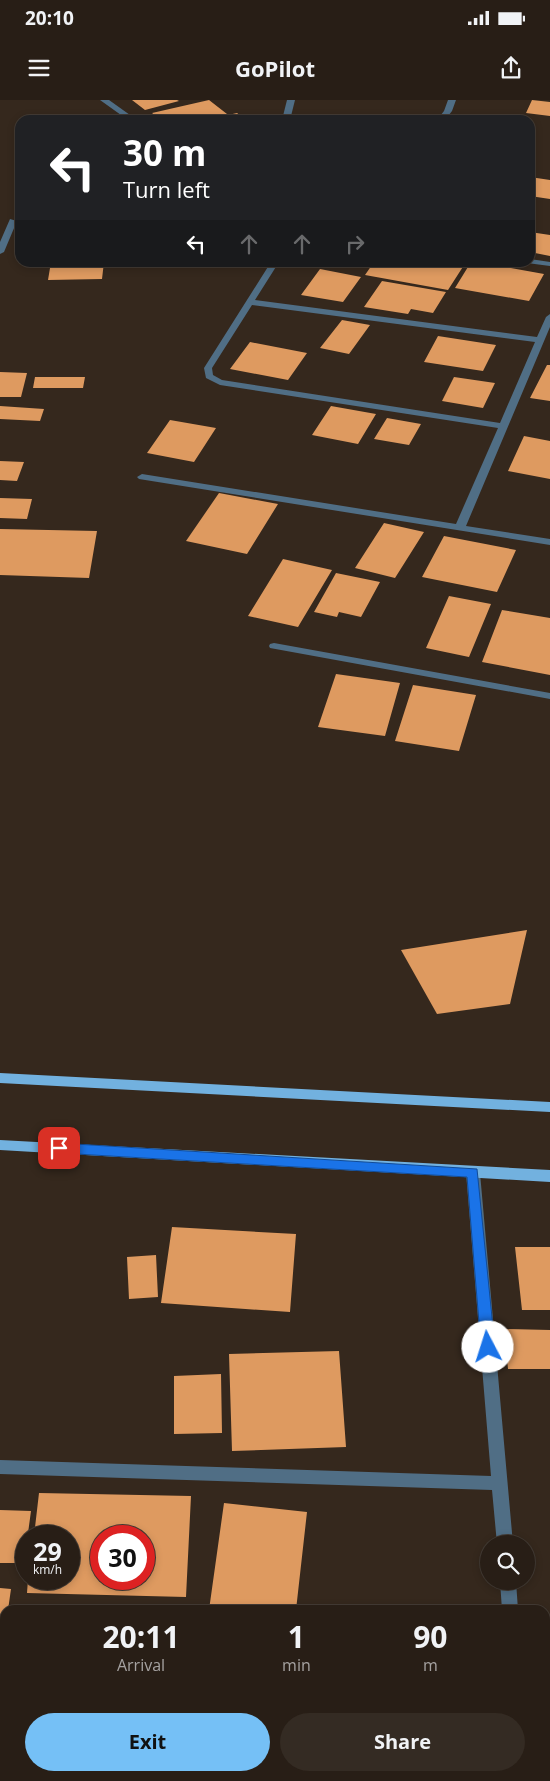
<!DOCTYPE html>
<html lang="en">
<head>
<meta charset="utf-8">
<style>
	:root { --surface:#281e16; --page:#342b23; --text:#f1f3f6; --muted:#a5a2a1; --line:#443c35; --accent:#75c0f6 }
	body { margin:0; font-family:"Open Sans",sans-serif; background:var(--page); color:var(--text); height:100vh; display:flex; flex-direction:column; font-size:19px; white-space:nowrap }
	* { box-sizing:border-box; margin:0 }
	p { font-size:16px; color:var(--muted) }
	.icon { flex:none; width:28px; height:28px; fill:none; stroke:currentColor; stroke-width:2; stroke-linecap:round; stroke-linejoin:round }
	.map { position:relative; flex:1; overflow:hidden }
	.drawer { position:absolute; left:0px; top:1505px; width:550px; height:176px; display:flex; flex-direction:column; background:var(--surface); border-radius:15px 15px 0 0; box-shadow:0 2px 8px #0003,0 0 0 1px var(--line) }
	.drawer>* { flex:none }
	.banner { position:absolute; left:15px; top:15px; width:520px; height:152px; border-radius:15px; box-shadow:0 2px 8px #0003,0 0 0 1px var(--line); background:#202124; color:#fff; overflow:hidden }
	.controls { position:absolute; left:480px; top:1435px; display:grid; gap:10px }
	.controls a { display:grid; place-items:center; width:55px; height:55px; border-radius:50%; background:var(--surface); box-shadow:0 2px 8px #0003,0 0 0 1px var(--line); font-size:25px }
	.speed { position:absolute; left:15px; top:1425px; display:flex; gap:10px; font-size:25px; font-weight:700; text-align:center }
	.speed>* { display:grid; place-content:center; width:65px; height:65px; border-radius:50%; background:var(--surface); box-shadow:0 2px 8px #0003,0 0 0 1px var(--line); line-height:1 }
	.speed small { font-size:12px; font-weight:400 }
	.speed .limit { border:8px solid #d22; background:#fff; color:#111 }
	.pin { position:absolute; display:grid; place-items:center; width:42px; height:42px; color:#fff; margin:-21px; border-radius:10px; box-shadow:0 2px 8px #0006 }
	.me { position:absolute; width:55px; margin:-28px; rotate:355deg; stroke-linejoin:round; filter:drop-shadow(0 0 4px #0008) }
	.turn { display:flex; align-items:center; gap:18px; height:105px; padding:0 25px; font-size:22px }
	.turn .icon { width:65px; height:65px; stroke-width:2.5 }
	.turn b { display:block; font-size:35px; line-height:42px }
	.lanes { display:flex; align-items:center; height:48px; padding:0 25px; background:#0003; justify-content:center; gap:25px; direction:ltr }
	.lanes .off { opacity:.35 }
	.eta { display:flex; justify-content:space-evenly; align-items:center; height:85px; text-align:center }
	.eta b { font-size:30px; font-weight:700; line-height:35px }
	.button { display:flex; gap:10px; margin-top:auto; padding:10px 25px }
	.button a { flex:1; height:58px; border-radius:30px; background:var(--accent); color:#111; font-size:20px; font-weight:700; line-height:58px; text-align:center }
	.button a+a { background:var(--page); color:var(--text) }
	.status { display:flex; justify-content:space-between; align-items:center; height:35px; padding:0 25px; background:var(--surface); direction:ltr }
	.status svg { height:14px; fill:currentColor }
	header { display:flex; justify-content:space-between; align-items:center; height:65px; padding:0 25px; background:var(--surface); font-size:22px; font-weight:700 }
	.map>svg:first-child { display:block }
</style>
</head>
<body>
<div class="status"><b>20:10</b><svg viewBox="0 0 49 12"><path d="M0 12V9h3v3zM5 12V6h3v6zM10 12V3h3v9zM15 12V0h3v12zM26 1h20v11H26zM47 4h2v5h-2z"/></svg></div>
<header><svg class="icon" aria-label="menu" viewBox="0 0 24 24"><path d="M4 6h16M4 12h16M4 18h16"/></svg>GoPilot<svg class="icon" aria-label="share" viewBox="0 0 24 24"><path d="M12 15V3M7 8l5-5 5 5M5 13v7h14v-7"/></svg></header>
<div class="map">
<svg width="550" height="1681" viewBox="0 0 550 1681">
	<rect width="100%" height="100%" fill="#35281d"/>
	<!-- building -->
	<path fill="#de9a60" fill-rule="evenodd" d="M132,0H177L179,1L145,10Z
		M209,0L227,14L199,20H161L152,13Z
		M532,0L550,2V16L526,13Z
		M237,13L246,20H211V19Z
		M530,77L550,80V99L530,96Z
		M530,132L550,135V156L530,152Z
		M51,162H104L102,179L48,180Z
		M374,162H466L448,190L365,175Z
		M471,162H478L544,174L529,201L455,188Z
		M320,169L361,177L343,202L301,195Z
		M382,181L446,192L433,213L411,209L408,214L364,207Z
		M342,220L370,225L349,254L320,248Z
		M438,236L496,245L483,271L424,262Z
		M250,242L307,253L288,280L230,269Z
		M547,265H550V301L530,298Z
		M0,272L27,273L21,297H0Z
		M35,277H85L83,288H33Z
		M454,277L495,283L483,308L442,301Z
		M0,306L44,309L40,321L0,319Z
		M331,306L376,314L358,344L312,335Z
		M387,318L421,324L409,345L374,339Z
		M170,320L216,328L194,362L147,353Z
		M524,336L550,341V379L508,371Z
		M0,361L24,362L17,381L0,380Z
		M219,393L278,404L247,454L186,441Z
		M0,398L32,399L27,419L0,418Z
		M384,423L424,432L395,478L355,468Z
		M0,429L97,431L89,478L0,475Z
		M444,436L516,450L497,492L422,477Z
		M283,459L332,470L298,527L248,516Z
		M336,473L380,482L361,517L339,512L337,517L314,512Z
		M449,496L491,504L469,557L426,548Z
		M502,510L550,518V575L482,562Z
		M336,574L400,583L385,636L318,627Z
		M413,585L476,595L459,651L395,641Z
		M527,830L510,904L437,914L401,850Z
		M172,1127L296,1134L290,1212L161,1203Z
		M515,1147H550V1210H522Z
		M156,1155L158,1197L129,1199L127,1157Z
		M504,1229L550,1230V1269H508Z
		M339,1251L346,1347L232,1351L229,1254Z
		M221,1274L222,1333L174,1334V1276Z
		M39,1393L191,1396L186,1497L27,1493L28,1479H69V1436H34ZM101,1436H144V1479H101Z
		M224,1403L307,1412L296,1510H209Z
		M0,1410L31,1411L24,1463H0Z
		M0,1488L11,1489L8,1510H5L3,1554H0Z
		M0,1580H5V1609L1,1645Z"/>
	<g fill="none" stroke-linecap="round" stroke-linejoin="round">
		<!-- minor -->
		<path fill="#506e85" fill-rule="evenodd" d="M100,0H109L137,20H128Z
			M287,0H295L290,20H282Z
			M448,0H456L452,11L445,20H437L444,11Z
			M10,119L17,121L4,152L0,154V142Z
			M530,159L550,162V166L527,163L530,162Z
			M271,162H279L255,200L537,237L546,217L550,214V227L466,426L550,439V445L139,379L137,377L142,374L456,424L498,328L220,285L206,278L204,268ZM252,205L535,242L500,323L222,280L213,275L212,268Z
			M274,543L550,593V599L270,548L269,546L270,544Z
			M473,1067L478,1069L480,1073L513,1444H497L492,1390L0,1374V1360L491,1376L466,1073L468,1069Z
			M500,1481H516L518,1510H502Z
			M545,1579H550V1595H545Z
			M8,1676H49L47,1681H6Z"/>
		<!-- major -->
		<path fill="#72b1df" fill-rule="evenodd" d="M0,973L550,1002V1012L0,983Z
			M0,1040L550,1070V1082L0,1050Z"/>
	</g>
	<!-- route -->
	<path fill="#1a73e8" stroke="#114b97" d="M59,1043L477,1069L495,1247L493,1251L488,1253L483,1251L481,1247L467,1077L59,1053L55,1051L53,1048L55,1045Z"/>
</svg>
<div class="controls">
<a><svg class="icon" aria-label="search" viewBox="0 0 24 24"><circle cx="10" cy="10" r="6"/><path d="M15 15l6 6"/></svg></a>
</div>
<div class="speed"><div>29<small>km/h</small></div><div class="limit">30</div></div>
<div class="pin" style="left:59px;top:1048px;background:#d93025"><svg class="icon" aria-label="arrive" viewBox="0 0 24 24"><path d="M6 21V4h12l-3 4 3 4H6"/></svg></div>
<svg class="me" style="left:488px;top:1247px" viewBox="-20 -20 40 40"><circle r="19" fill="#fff"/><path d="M0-13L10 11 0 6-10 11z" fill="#1a73e8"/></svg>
<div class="banner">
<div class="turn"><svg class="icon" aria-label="left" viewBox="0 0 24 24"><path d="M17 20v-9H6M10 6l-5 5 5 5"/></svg><div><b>30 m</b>Turn left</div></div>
<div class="lanes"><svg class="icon" aria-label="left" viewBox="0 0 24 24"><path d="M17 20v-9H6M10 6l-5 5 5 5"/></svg><svg class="icon off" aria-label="ahead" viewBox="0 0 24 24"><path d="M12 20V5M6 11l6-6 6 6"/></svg><svg class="icon off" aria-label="ahead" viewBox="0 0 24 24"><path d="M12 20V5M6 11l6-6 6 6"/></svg><svg class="icon off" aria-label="right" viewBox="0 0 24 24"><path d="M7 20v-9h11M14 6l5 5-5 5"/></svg></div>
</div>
<section class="drawer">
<div class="eta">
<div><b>20:11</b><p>Arrival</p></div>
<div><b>1</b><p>min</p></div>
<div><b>90</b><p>m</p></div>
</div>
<div class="button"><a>Exit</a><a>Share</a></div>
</section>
</div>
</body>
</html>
